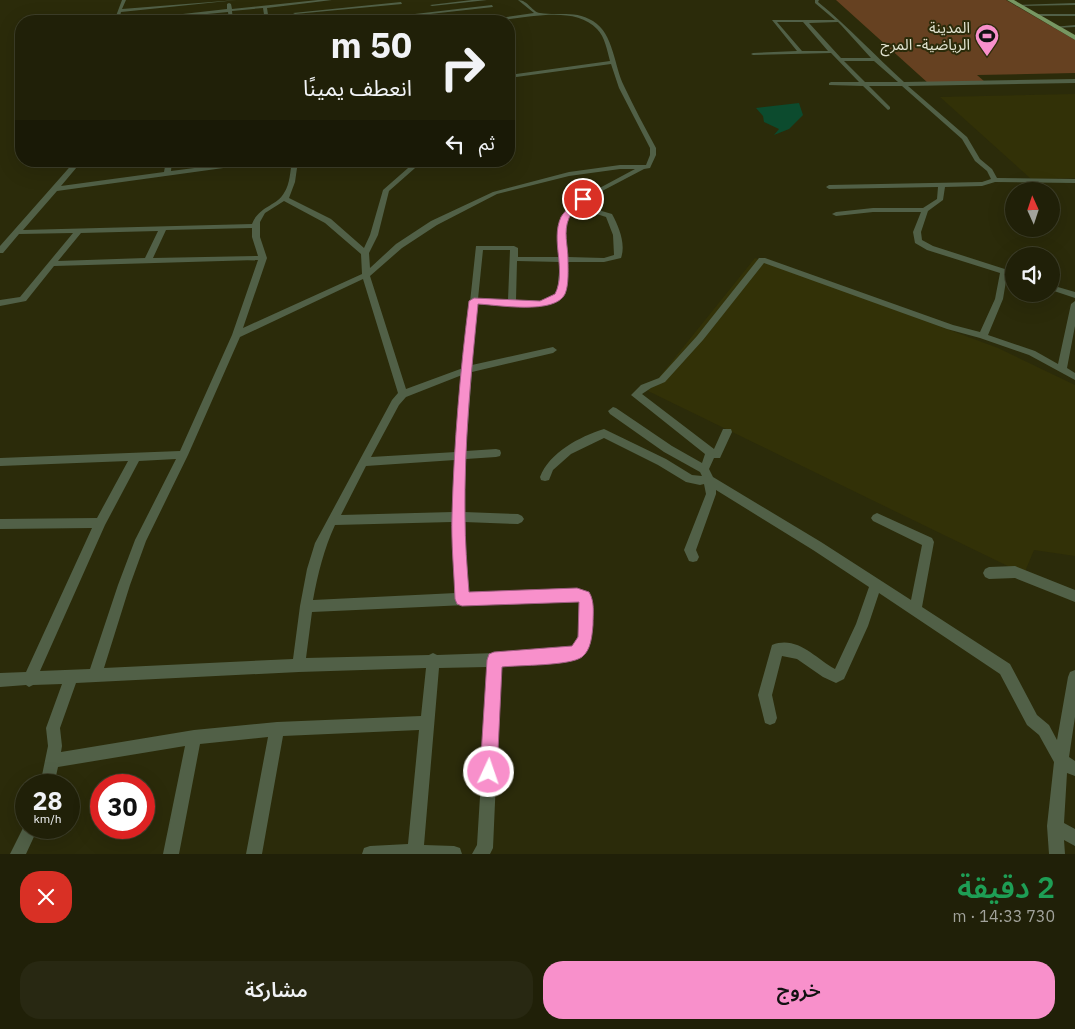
<!DOCTYPE html>
<html lang="ar">
<head>
<meta charset="utf-8">
<style>
	:root { --surface:#202008; --page:#282812; --text:#f1f3f6; --muted:#a2a39c; --line:#3d3e29; --accent:#f890cb }
	body { margin:0; font-family:"IBM Plex Sans","Noto Sans Arabic",sans-serif; background:var(--page); color:var(--text); direction:rtl; height:100vh; display:flex; flex-direction:column; font-size:19px; white-space:nowrap }
	* { box-sizing:border-box; margin:0 }
	p { font-size:16px; color:var(--muted) }
	.icon { flex:none; width:28px; height:28px; fill:none; stroke:currentColor; stroke-width:2; stroke-linecap:round; stroke-linejoin:round }
	.map { position:relative; height:854px; overflow:hidden; direction:ltr }
	.side { display:flex; flex-direction:column; background:var(--surface); flex:1 }
	.side>* { flex:none }
	.hud { position:absolute; left:15px; top:15px; width:500px; height:152px; border-radius:20px; box-shadow:0 5px 20px #0002,0 0 0 1px var(--line); direction:rtl; background:#202008; color:var(--text); overflow:hidden }
	.needle { width:32px; rotate:357deg }
	.fabs { position:absolute; left:1005px; top:182px; display:grid; gap:10px }
	.fabs a { display:grid; place-items:center; width:55px; height:55px; border-radius:50%; background:var(--surface); box-shadow:0 5px 20px #0002,0 0 0 1px var(--line); font-size:25px }
	.speed { position:absolute; left:15px; top:774px; display:flex; gap:10px; font-size:25px; font-weight:700; text-align:center }
	.speed>* { display:grid; place-content:center; width:65px; height:65px; border-radius:50%; background:var(--surface); box-shadow:0 5px 20px #0002,0 0 0 1px var(--line); line-height:1 }
	.speed small { font-size:12px; font-weight:400 }
	.speed .limit { border:8px solid #d22; background:#fff; color:#111 }
	.pin { position:absolute; display:grid; place-items:center; width:42px; height:42px; color:#fff; margin:-21px; border:2px solid #fff; border-radius:50%; box-shadow:0 1px 5px #0007 }
	.me { position:absolute; width:55px; margin:-28px; rotate:3deg; stroke-linejoin:round; filter:drop-shadow(0 0 4px #0008) }
	.turn { display:flex; align-items:center; gap:18px; height:105px; padding:0 20px; font-size:22px }
	.turn .icon { width:65px; height:65px; stroke-width:2.5 }
	.turn b { display:block; font-size:35px; line-height:42px }
	.then { display:flex; align-items:center; height:48px; padding:0 20px; background:#0003; gap:10px; font-size:19px }
	.round { display:grid; place-items:center; flex:none; width:52px; height:52px; border-radius:20px; background:var(--page) }
	.summary { display:flex; align-items:center; justify-content:space-between; height:85px; padding:0 20px }
	h1 { font-size:30px; font-weight:600; line-height:38px; color:#1e9e55 }
	.button { display:flex; gap:10px; margin-top:auto; padding:10px 20px }
	.button a { flex:1; height:58px; border-radius:20px; background:var(--accent); color:#111; font-size:20px; font-weight:600; line-height:58px; text-align:center }
	.button a+a { background:var(--page); color:var(--text) }
	.map>svg:first-child { display:block }
</style>
</head>
<body>
<div class="map">
<svg width="1075" height="854" viewBox="0 0 1075 854">
	<rect width="100%" height="100%" fill="#2b2b0a"/>
	<!-- built -->
	<path fill="#323107" d="M1075,94V178L1031,179L940,97Z
		M755,258L998,348L1075,385V556L1034,550L1024,574L648,391Z"/>
	<!-- green -->
	<path fill="#664121" d="M836,0H1006L1075,40V73L977,75L985,82L928,83Z"/>
	<!-- water -->
	<path fill="#0c4b2e" d="M799,103L803,115L789,129L774,135L779,129L764,122L763,116L756,108Z"/>
	<g fill="none" stroke-linecap="round" stroke-linejoin="round">
		<!-- minor -->
		<path fill="#516047" fill-rule="evenodd" d="M122,0H126L122,9L237,0L121,12L120,16H116Z
			M318,0H332L267,8L269,21H265L263,8L232,11L233,21H213L229,19L228,12L134,21H121L227,9V4L229,3L231,4L232,9Z
			M472,0H487L432,6L430,5Z
			M518,0C528,0 532,12 540,13C559,16 575,10 593,21C614,34 614,66 624,86C634,107 645,128 656,148V155L650,168L644,169L585,200L581,205L612,214C619,227 626,244 621,258L604,262H568C567,271 569,285 565,293C555,315 498,305 478,304L472,365L553,347L557,350L553,353L472,372L466,451L496,449L500,450L501,453L500,456L496,457L466,459L464,512L518,514L522,516L524,519L522,522L518,524L464,522L468,593L577,588L588,592C593,603 593,614 592,626C592,639 587,653 575,660C566,665 515,665 501,666L493,848L490,854H472L477,845L488,667L439,668L424,845L454,846L460,848L462,854H362L364,848L370,846L408,844L419,730L283,736L262,854H246L268,737L200,744L179,854H163L185,746L58,767L54,785H40L48,746L46,728L62,684L33,685L29,687L26,685L0,687V673L26,672L92,528L0,529V519L97,518L128,461L0,466V458L180,451L232,335L258,260L54,266L26,301L0,306V300L20,297L73,233L19,234L3,253H0V246L75,161H82L61,186L164,172L166,161H172L171,171L249,161H275L57,191L23,230L252,224C259,206 277,206 284,193C290,184 290,172 292,161H298L295,182L289,198L331,219L364,248L370,235L383,190L416,161H423L389,191L378,235L369,253L370,268L396,244L431,221L493,192L569,172L620,165H646L650,155V148L619,88L611,64L509,78V75L610,61C607,50 605,37 597,29C571,1 512,23 480,21L534,13ZM620,169H635L581,198C575,203 565,210 561,217C556,229 558,245 560,257H518V248L514,246H476L463,368L406,389L370,276L402,248L437,225L497,194L569,176ZM284,201L325,223L361,254L362,274L243,328L267,258L260,237V222L265,213ZM578,208L606,217L613,235L614,255L604,258L568,257L565,240L568,218ZM252,228V237L258,256L153,258L166,230ZM158,231L145,258L58,261L81,233ZM483,250H510L508,300L478,299ZM517,261L560,262L557,293C546,304 531,301 516,300ZM363,279L398,393L392,400L315,543L307,569L300,606L293,659L104,668L130,585L146,541L188,455L240,337ZM462,375L456,452L371,457L399,405L406,397ZM176,459L135,540L118,585L90,669L40,671L105,525L139,461ZM455,460L453,512L341,515L366,466ZM452,522L456,593L313,600C318,573 324,549 335,525ZM577,600L580,601C580,617 583,638 569,649L495,653L437,655L433,653L429,655L306,658L312,612ZM426,668L421,716L277,722L194,730L61,752L62,746L60,728L76,683L299,672Z
			M815,0H819L818,2C849,27 875,56 904,82L1075,79V83L908,86L967,137L980,159L992,169L997,178L1075,179V183L995,182L982,186L945,187L943,200L928,211L921,232L922,240L933,246L1014,272V277L1007,275L1003,299L988,335L1035,351L1058,364L1071,304L1075,301V326L1067,368L1075,373V380L1029,355L980,338L947,329L764,263L703,340L665,382L651,388L642,394L714,449L723,429H731L732,432L720,458H714L709,469L713,477L821,542L911,600L922,545L873,521L871,518L873,515L877,513L932,538L934,542L922,607L1010,664L1037,715L1049,725L1057,740L1068,677L1070,672L1075,670V717L1069,757L1075,761V776L1067,773L1064,823L1075,829V846L1064,840L1065,854H1049L1047,826L1054,762L1039,735L1027,725L1000,674L879,593L868,626L844,679L836,683L823,677L797,659L782,656L772,695L777,718L775,723L770,725L765,723L758,695L772,645C797,635 815,658 835,669L856,624L869,587L813,550L716,490V494L696,550L699,557L697,561L693,562L689,561L684,550L706,494L704,484L700,485L686,482L658,465L604,438L571,454L553,470L549,480L545,481L541,480L540,477C550,452 579,437 604,429L666,459L692,475L702,476L700,472L664,452L610,414L608,411L613,407L616,408L672,446L702,463L705,454L631,395L641,385L659,378L697,336L759,258H765L953,325L980,332L995,299L1000,273L927,250L915,243L913,232L921,212H873L836,216L832,214L836,212L873,208H923L937,199L938,187L829,189L826,187L829,185L982,182L991,179L987,171L975,161L962,139L902,86H869L890,107V109L888,110L863,86L829,85V83L831,82H859L831,53L753,55L751,54L753,53L797,51L772,20H835L815,3ZM777,22H803L828,51H802ZM838,22L841,25L871,58H841L809,23ZM844,61H874L898,82H865Z
			M401,2L402,4L295,14L293,13Z
			M1075,3V5L1018,6L1016,5Z
			M492,5L493,7L367,21H355Z
			M366,14L368,16L309,21H294Z
			M1036,14H1075V16H1034Z
			M1075,25V27L1055,28L1053,27Z
			M1051,285L1075,292V298L1051,290Z
			M1015,566L1075,590V602L1015,578L989,579L985,577L983,573L985,569L989,567Z
			M26,822V828H38L26,854H10Z"/>
		<!-- primary -->
		<path fill="#779762" fill-rule="evenodd" d="M1007,0H1014L1075,35V40Z"/>
	</g>
	<!-- route -->
	<path fill="#f890cb" stroke="#a15e84" d="M580,197L587,199C582,205 572,211 569,218C563,232 568,245 568,260C568,269 569,285 565,294C555,315 498,305 478,304C471,374 464,445 465,516C465,542 467,567 469,592L577,588L589,592C595,602 593,613 593,625C592,636 591,650 582,657C570,666 519,665 502,667L497,772L495,778L489,781L483,778L480,772L487,660L489,654L494,652L572,646L578,637L579,602L462,606L457,604L455,599C454,571 451,543 452,515C454,443 460,372 469,301L474,298L540,301L555,294C567,270 550,241 561,217C565,210 575,203 580,197Z"/>
	<!-- icons -->
	<defs>
		<symbol id="stadium-pin" viewBox="-11 -11 22 30"><path d="M0 17L-7.5 6A9.5 9.5 0 1 1 7.5 6Z" fill="#f890cb" stroke="#2b2b0a"/><path d="M0-5a6.5 5 0 1 0 0 10a6.5 5 0 1 0 0-10ZM-3.5-1.8h7v3.6h-7Z" fill="#111"/></symbol>
	</defs>
	<g fill-rule="evenodd">
		<use href="#stadium-pin" x="973" y="22" width="28" height="38"/>
	</g>
	<g text-anchor="middle" dominant-baseline="central" stroke-width="4" stroke-linejoin="round" paint-order="stroke">
		<!-- far-poi labels -->
		<g font-size="15" fill="#e2e3d0" stroke="#2b2b0a" text-anchor="end">
			<text x="970" y="27">المدينة<tspan x="970" dy="17">الرياضية- المرج</tspan></text>
		</g>
	</g>
</svg>
<div class="fabs">
<a><svg class="needle" viewBox="-14 -14 28 28"><path d="M0-13l5 13h-10z" fill="#e53935"/><path d="M0 13l5-13h-10z" fill="#a2a39c"/></svg></a>
<a><svg class="icon" aria-label="sound" viewBox="0 0 24 24"><path d="M4 9h4l5-4v14l-5-4H4zM17 9q2 3 0 6"/></svg></a>
</div>
<div class="speed"><div>28<small>km/h</small></div><div class="limit">30</div></div>
<div class="pin" style="left:583px;top:199px;background:#d93025"><svg class="icon" aria-label="arrive" viewBox="0 0 24 24"><path d="M6 21V4h12l-3 4 3 4H6"/></svg></div>
<svg class="me" style="left:489px;top:772px" viewBox="-20 -20 40 40"><circle r="17" fill="#f890cb" stroke="#fff" stroke-width="3"/><path d="M0-11L8 9 0 5-8 9z" fill="#fff"/></svg>
<div class="hud">
<div class="turn"><svg class="icon" aria-label="right" viewBox="0 0 24 24"><path d="M7 20v-9h11M14 6l5 5-5 5"/></svg><div><b>50 m</b>انعطف يمينًا</div></div>
<div class="then">ثم<svg class="icon" aria-label="left" viewBox="0 0 24 24"><path d="M17 20v-9H6M10 6l-5 5 5 5"/></svg></div>
</div>
</div>
<section class="side">
<div class="summary"><div><h1>2 دقيقة</h1><p>730 m · 14:33</p></div><a class="round" style="background:#d93025;color:#fff"><svg class="icon" aria-label="close" viewBox="0 0 24 24"><path d="M6 6l12 12M18 6L6 18"/></svg></a></div>
<div class="button"><a>خروج</a><a>مشاركة</a></div>
</section>
</body>
</html>
